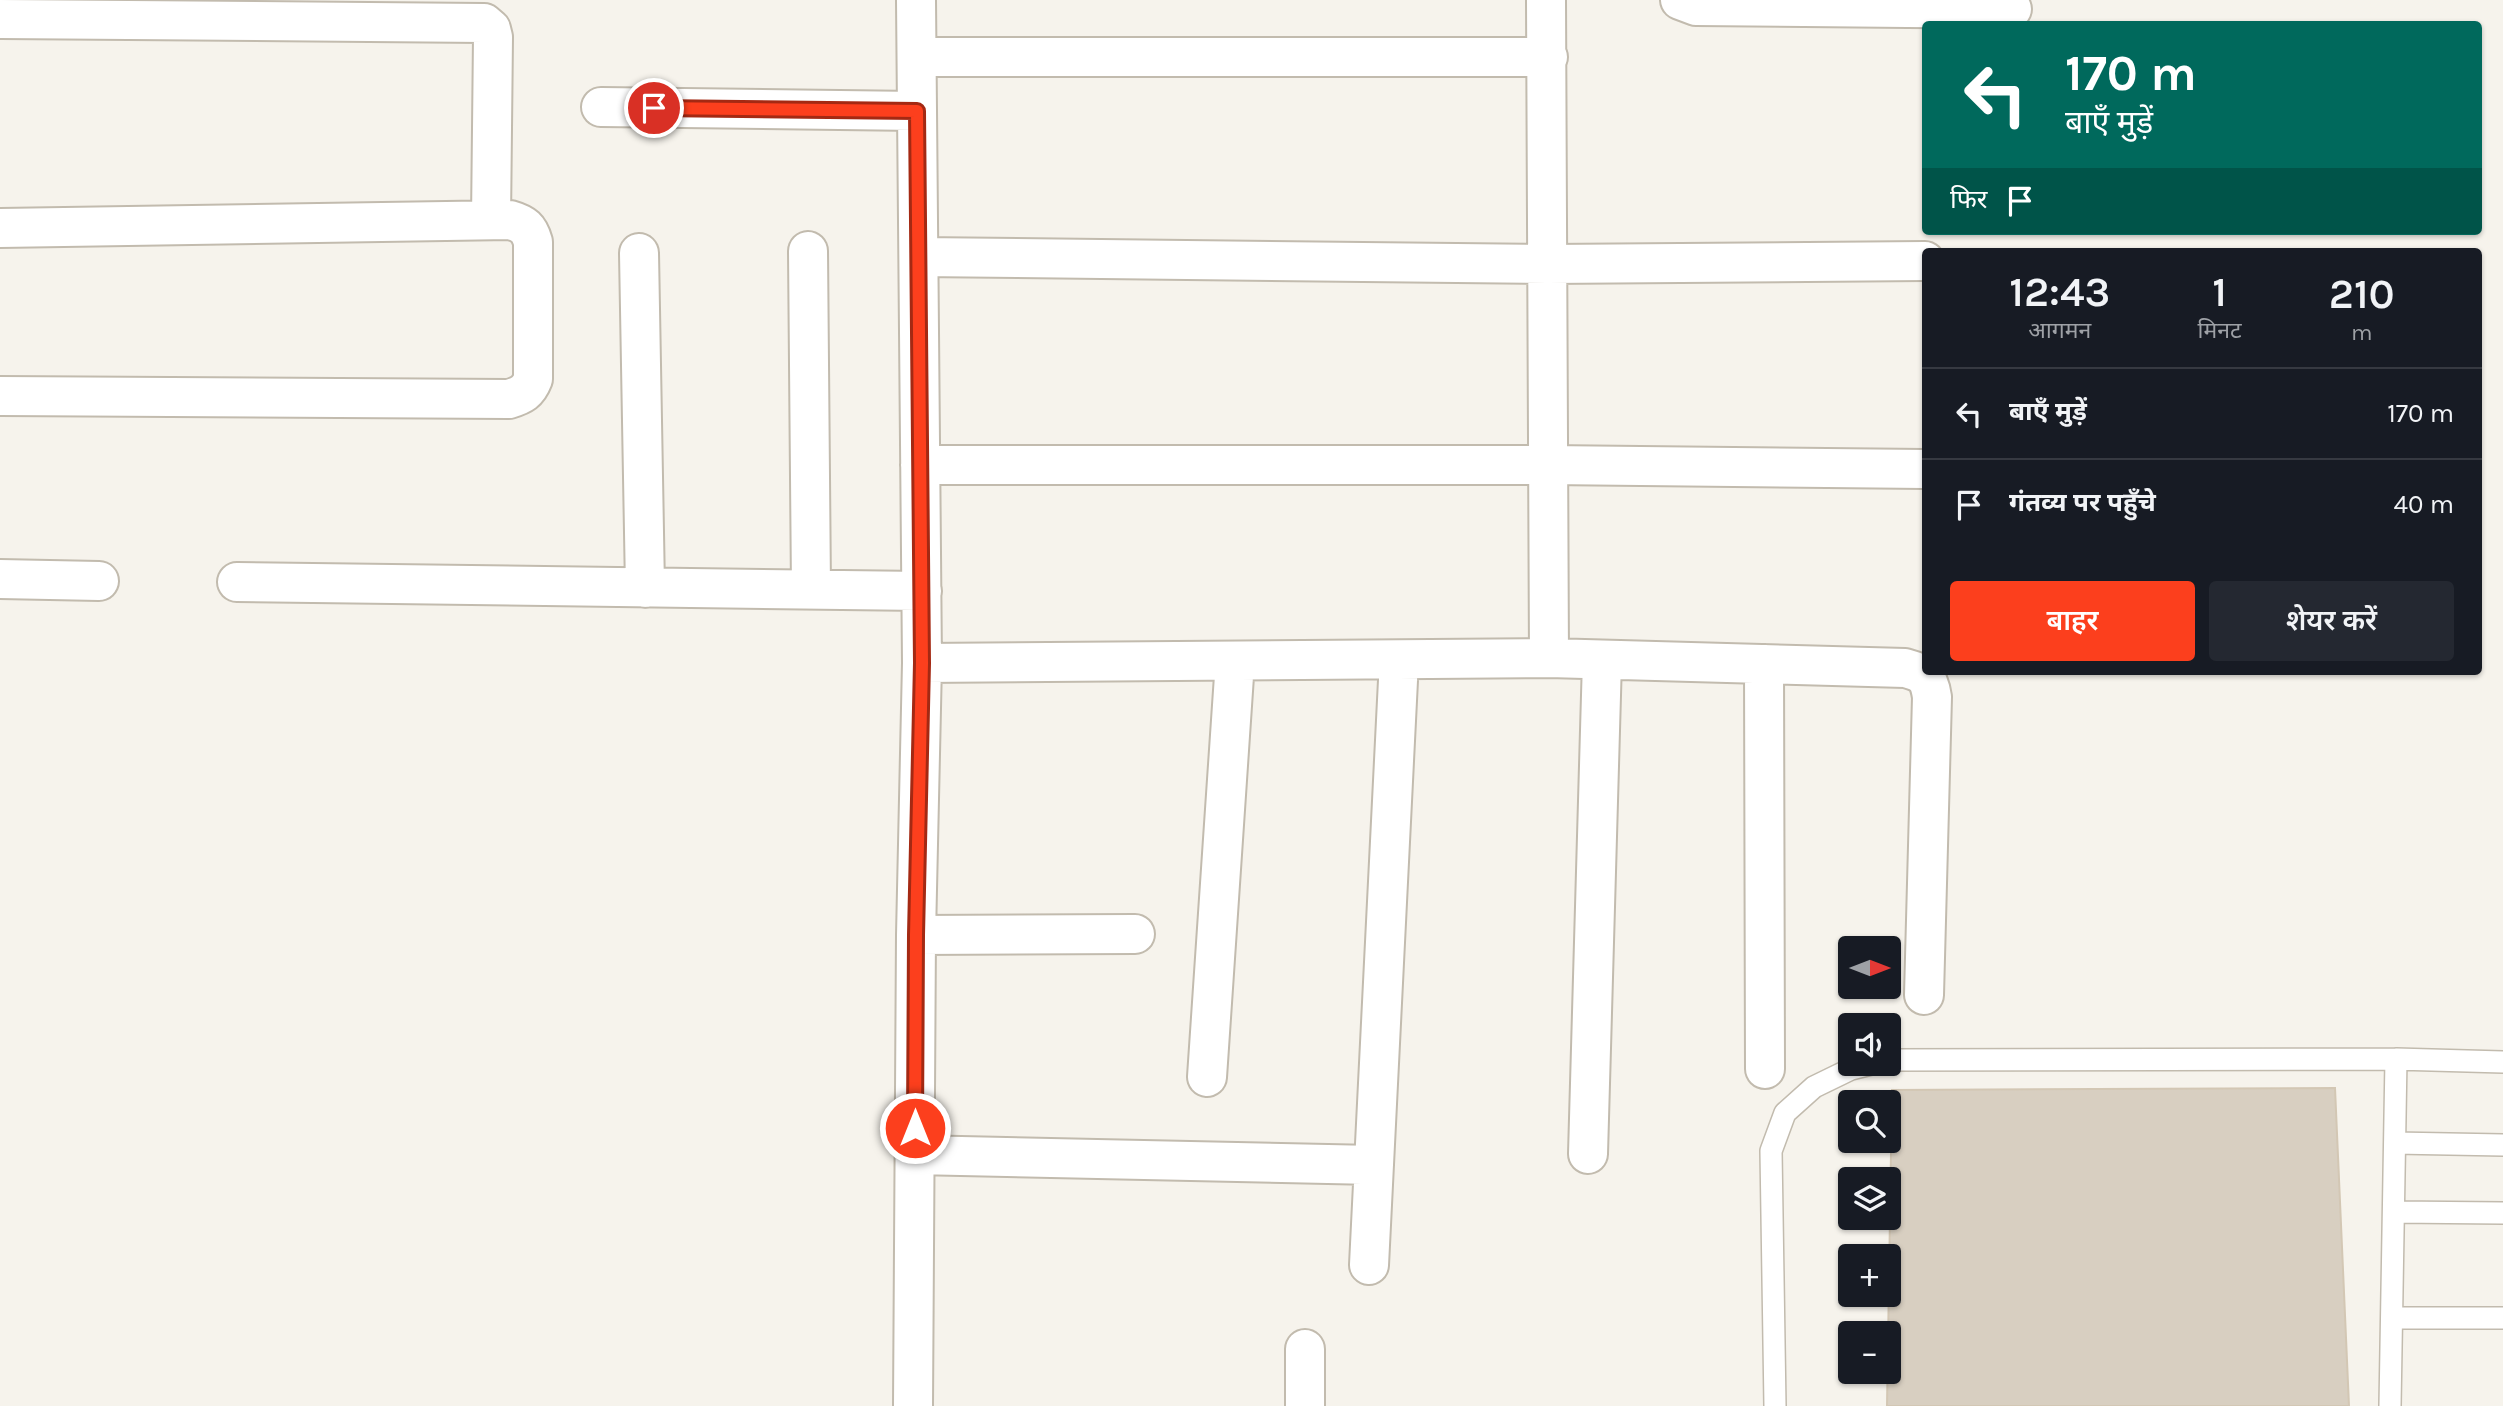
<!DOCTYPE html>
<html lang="hi">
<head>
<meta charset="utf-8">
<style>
	:root { --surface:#171b24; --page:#242831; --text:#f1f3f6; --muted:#9ea1a6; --line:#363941; --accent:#fc3f1d }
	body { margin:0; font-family:Karla,"Noto Sans Devanagari",sans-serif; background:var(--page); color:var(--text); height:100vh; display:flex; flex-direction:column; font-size:26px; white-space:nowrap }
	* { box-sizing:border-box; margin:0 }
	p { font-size:23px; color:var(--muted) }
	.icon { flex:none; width:38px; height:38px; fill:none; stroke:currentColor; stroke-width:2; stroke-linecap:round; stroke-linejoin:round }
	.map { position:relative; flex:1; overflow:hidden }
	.drawer { position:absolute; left:1922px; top:248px; width:560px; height:427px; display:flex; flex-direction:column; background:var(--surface); border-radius:7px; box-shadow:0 2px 5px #0004 }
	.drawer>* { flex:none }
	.guide { position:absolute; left:1922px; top:21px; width:560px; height:214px; border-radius:7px; box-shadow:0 2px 5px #0004; background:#00695c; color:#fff; overflow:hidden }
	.needle { width:46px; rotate:90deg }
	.fabs { position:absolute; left:1838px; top:936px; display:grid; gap:14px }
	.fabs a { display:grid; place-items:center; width:63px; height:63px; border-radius:7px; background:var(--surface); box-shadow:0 2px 5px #0004; font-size:35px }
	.pin { position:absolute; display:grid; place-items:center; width:60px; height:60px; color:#fff; margin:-30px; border:4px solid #fff; border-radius:50%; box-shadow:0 2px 7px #0007 }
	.me { position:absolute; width:77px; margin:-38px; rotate:0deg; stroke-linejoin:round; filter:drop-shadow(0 0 5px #0008) }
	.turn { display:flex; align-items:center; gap:24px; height:147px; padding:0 28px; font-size:32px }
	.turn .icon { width:91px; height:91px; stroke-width:2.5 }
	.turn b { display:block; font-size:49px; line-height:60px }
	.then { display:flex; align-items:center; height:66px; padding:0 28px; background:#0003; gap:14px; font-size:26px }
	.eta { display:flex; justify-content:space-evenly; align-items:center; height:119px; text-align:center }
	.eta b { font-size:42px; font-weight:600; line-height:49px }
	.cta { display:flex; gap:14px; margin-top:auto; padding:14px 28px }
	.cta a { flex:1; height:80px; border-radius:7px; background:var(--accent); color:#fff; font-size:28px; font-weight:600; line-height:80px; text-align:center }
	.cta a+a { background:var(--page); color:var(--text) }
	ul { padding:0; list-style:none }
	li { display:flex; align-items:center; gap:21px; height:91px; padding:0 28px; border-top:2px solid var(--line) }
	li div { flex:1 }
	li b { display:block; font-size:26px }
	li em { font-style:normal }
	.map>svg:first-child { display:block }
</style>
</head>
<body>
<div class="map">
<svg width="2503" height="1406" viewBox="0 0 2503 1406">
	<rect width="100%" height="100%" fill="#f6f3ec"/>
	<!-- building -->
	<path fill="#d8cfc1" stroke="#d3c7b4" stroke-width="2" d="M2335,1088L2349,1406H1887L1892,1090Z"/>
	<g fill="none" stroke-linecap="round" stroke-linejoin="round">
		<defs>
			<path id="service" d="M1888,1060L2396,1059L2503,1062
				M2395,1143L2503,1145
				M2394,1212L2503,1213
				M2392,1318H2503
				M1775,1406L1771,1151L1785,1113L1814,1087L1851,1069L1871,1064
				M2390,1406L2396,1059"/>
			<path id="minor" d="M1546,0L1549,658L1905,668C1924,673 1929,677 1932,697L1924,995
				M1680,0L1696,6L2012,9
				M0,19L484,23L491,29L493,37L491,220
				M917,57H1548
				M601,107L917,111
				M0,228L510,220C524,224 529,228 533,242V379C528,392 522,395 509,399L0,396
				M808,251L811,589
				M639,253L645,588
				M919,257L1548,264L1925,261
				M920,465H1548L1925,469
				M0,579L99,581
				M237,582L922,591
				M922,663L1549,658
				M1764,664L1765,1069
				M916,935L1135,934
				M1207,1077L1235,661
				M1588,1154L1602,660
				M915,1155L1374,1165
				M1369,1265L1399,660
				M913,1406L916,935L922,663L916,0
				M1305,1406V1349"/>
		</defs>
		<!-- service casing -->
		<use href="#service" stroke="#c2bbae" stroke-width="24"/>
		<!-- minor casing -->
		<use href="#minor" stroke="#c2bbae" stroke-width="42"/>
		<!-- service -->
		<use href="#service" stroke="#fff" stroke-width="21"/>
		<!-- minor -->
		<use href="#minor" stroke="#fff" stroke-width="38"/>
	</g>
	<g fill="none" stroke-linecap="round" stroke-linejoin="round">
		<defs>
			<path id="route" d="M654,108L917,111L922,663L916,935L915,1128"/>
		</defs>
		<!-- route casing -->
		<use href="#route" stroke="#a42913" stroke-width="18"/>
		<!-- route -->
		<use href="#route" stroke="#fc3f1d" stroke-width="12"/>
	</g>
</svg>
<div class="fabs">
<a><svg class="needle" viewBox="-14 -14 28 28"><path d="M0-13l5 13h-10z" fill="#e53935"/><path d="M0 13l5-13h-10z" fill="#9ea1a6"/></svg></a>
<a><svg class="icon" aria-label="sound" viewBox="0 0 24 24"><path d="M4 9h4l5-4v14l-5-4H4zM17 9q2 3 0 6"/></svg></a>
<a><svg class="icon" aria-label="search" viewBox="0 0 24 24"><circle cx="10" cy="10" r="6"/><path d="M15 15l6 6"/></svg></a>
<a><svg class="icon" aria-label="layers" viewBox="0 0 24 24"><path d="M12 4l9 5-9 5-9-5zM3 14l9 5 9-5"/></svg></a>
<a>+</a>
<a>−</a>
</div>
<div class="pin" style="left:654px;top:108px;background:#d93025"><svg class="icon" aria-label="arrive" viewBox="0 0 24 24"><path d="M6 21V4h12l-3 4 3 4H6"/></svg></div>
<svg class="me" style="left:915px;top:1128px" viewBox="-20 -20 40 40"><circle r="17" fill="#fc3f1d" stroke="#fff" stroke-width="3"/><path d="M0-11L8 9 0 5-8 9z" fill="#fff"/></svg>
<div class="guide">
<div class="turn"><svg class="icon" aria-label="left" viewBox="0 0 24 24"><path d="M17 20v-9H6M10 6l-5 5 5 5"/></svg><div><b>170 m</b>बाएँ मुड़ें</div></div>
<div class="then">फिर<svg class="icon" aria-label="arrive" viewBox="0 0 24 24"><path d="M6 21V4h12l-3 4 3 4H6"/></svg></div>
</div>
<section class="drawer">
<div class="eta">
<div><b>12:43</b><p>आगमन</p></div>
<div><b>1</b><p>मिनट</p></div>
<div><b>210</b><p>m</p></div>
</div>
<ul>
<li><svg class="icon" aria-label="left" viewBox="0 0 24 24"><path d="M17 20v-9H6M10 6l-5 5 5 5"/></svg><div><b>बाएँ मुड़ें</b></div><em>170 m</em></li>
<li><svg class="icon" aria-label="arrive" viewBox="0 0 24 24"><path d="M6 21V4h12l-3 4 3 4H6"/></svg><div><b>गंतव्य पर पहुँचे</b></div><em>40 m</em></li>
</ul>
<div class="cta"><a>बाहर</a><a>शेयर करें</a></div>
</section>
</div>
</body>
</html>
